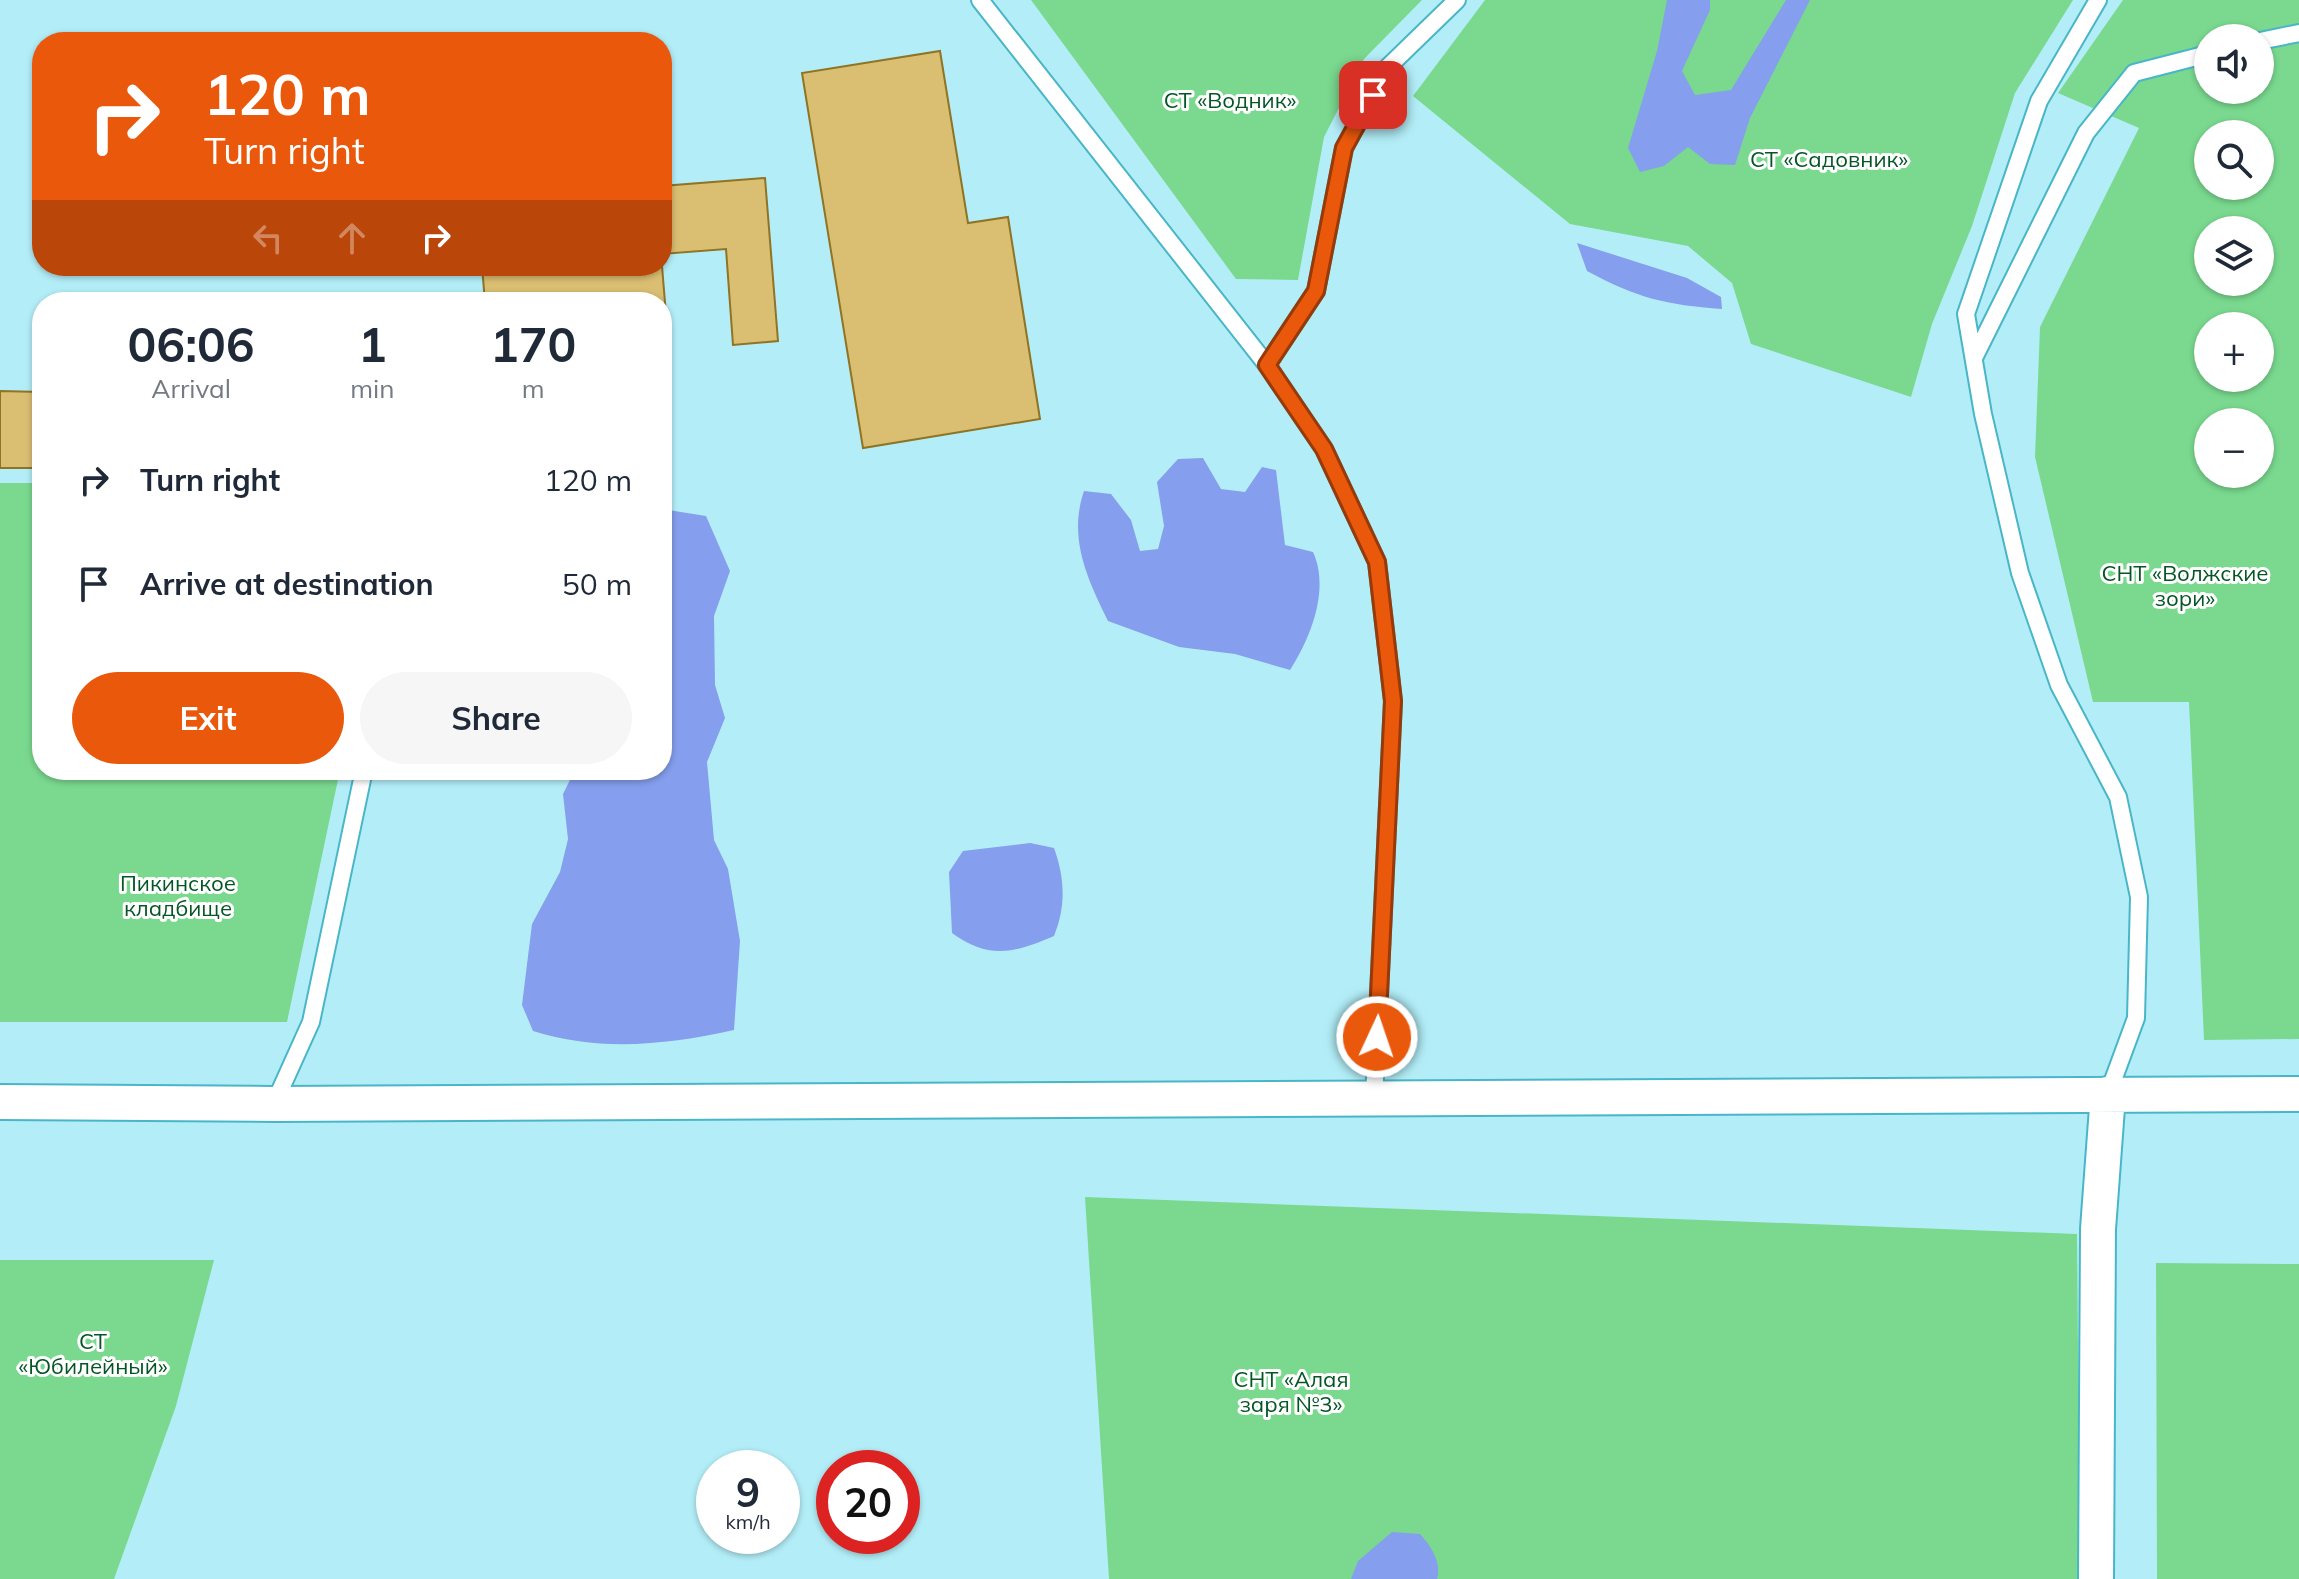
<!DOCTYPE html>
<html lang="en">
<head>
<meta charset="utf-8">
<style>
	:root { --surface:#fff; --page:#f6f6f7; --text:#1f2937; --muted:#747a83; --accent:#ea580c }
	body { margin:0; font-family:Mulish,sans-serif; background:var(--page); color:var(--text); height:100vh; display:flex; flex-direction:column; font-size:30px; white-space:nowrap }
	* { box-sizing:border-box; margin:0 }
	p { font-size:26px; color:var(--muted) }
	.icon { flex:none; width:44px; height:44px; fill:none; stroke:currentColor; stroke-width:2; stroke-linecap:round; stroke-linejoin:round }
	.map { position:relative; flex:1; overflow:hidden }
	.side { position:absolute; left:32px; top:292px; width:640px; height:488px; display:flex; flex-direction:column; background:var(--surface); border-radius:32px; box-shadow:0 2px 6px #0004 }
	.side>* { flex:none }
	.top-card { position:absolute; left:32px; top:32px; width:640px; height:244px; border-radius:32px; box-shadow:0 2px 6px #0004; background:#ea580c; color:#fff; overflow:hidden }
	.tools { position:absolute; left:2194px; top:24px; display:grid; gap:16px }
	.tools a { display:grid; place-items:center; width:80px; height:80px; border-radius:50%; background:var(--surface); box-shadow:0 2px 6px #0004; font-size:40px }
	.speed { position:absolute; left:696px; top:1450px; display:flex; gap:16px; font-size:40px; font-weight:700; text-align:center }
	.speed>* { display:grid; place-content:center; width:104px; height:104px; border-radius:50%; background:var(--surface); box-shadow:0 2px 6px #0004; line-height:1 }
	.speed small { font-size:20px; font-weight:400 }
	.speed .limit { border:12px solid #d22; background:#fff; color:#111 }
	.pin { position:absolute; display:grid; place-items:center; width:68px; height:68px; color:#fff; margin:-34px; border-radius:16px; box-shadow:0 4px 12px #0006 }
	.me { position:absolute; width:88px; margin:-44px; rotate:3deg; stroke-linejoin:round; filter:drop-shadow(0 0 6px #0008) }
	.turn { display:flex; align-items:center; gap:28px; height:168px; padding:0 40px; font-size:36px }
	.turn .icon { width:104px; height:104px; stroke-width:2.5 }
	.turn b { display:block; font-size:56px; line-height:68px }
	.lanes { display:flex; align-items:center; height:76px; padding:0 40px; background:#0003; justify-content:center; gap:40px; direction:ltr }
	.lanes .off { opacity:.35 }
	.eta { display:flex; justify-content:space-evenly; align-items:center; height:136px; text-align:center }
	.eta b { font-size:48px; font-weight:700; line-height:56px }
	.cta { display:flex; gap:16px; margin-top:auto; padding:16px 40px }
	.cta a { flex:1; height:92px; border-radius:48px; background:var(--accent); color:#fff; font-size:32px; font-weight:700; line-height:92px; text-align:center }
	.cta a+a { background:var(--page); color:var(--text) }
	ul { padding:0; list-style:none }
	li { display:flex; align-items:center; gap:24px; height:104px; padding:0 40px }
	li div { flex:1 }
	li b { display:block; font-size:30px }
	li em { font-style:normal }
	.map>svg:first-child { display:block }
</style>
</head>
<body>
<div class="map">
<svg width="2299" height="1579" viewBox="0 0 2299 1579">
	<rect width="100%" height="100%" fill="#b3eef8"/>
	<!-- green -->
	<path fill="#7ad98f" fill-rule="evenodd" d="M1031,0H1422L1364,59L1324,137L1298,280L1236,279Z
		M1485,0H2073L2015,93L1972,226L1932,324L1911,397L1751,344L1732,283L1688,246L1570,224L1413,96Z
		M2123,0H2299V1039L2204,1040L2189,702H2093L2035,457L2040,327L2139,128L2058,93ZM2208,38H2260V90H2208ZM2208,134H2260V186H2208ZM2208,230H2260V282H2208ZM2208,326H2260V378H2208ZM2208,422H2260V474H2208Z
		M0,483H42V770H340L287,1022H0Z
		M1085,1197L2077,1234L2080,1579H1109Z
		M0,1260H214L176,1406L114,1579H0Z
		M2156,1263L2299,1264V1579H2157Z"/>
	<!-- water -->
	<path fill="#859eed" d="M1667,0H1710V10L1682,71L1695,95L1731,90L1786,0H1810L1750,118L1735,165L1710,164L1688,147L1664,166L1640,172L1628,148L1657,51Z
		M1577,243L1687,278L1721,297L1722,309C1666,305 1637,298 1587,271Z
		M1203,458L1221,489L1245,492L1262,467L1276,470L1285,545L1313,552C1330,589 1311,637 1290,670L1235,654L1179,647L1108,621C1087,578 1068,538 1084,491L1111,494L1131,520L1140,551L1158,549L1164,526L1157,482L1178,459Z
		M662,509L706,516L730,571L714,616L715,685L725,718L707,762L714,840L728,869L740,941L734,1030C666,1045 600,1052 533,1031L522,1005L532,924L560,872L568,839L563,794L575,770H662Z
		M1030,843L1054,848C1065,878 1066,907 1054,936C1014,953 989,960 952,933L949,872L963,851Z
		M1392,1532L1420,1534C1431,1546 1442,1563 1437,1579H1351L1358,1561Z"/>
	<!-- building -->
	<path fill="#dabe72" stroke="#8e7424" stroke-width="2" d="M940,51L968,223L1008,217L1040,419L863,448L802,73Z
		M765,178L778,341L733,345L726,249L662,254V186Z
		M482,266H662L668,339L662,340V302H485Z
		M0,391L42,392V468H0Z"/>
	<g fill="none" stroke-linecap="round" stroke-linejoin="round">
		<defs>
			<path id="service" d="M980,0L1267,365L1324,449L1377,562L1393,701L1374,1098
				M2098,0L2039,101L1966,314L1983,414L2020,573L2059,685L2118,797L2139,897L2136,1018L2108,1094
				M2260,41L2299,33
				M1974,358L2086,133L2134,73L2208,54
				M1267,365L1316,291L1344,148L1387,68L1457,0
				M274,1104L311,1022L364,770"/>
			<path id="minor" d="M0,1102L274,1104L2299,1094
				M2096,1579L2098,1229L2108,1094"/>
		</defs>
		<!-- service casing -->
		<use href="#service" stroke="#48b6c7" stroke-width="20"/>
		<!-- minor casing -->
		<use href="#minor" stroke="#48b6c7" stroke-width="38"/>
		<!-- service -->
		<use href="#service" stroke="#fff" stroke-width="16"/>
		<!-- minor -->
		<use href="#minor" stroke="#fff" stroke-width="34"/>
	</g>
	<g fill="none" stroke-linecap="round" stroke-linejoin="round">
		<defs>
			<path id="route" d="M1373,95L1344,148L1316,291L1267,365L1324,449L1377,562L1393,701L1377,1037"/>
		</defs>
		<!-- route casing -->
		<use href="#route" stroke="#983908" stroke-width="20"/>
		<!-- route -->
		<use href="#route" stroke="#ea580c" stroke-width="14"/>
	</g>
	<g text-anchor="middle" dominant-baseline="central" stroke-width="6" stroke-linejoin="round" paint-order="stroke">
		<!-- park labels -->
		<g font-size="22" fill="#045624" stroke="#fff">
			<text x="1230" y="100">СТ «Водник»</text>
			<text x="1829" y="159">СТ «Садовник»</text>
			<text x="2185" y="573">СНТ «Волжские<tspan x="2185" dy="25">зори»</tspan></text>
			<text x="178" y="883">Пикинское<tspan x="178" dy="25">кладбище</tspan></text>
			<text x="93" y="1341">СТ<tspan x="93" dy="25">«Юбилейный»</tspan></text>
			<text x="1291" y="1379">СНТ «Алая<tspan x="1291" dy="25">заря №3»</tspan></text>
		</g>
	</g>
</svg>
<div class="tools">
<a><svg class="icon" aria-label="sound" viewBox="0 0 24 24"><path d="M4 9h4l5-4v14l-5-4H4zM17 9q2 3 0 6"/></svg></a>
<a><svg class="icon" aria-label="search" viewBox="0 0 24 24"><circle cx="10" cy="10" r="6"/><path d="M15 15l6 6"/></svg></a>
<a><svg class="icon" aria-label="layers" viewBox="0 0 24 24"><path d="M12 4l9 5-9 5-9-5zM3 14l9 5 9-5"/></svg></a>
<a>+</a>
<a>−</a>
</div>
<div class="speed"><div>9<small>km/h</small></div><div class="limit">20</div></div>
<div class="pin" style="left:1373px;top:95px;background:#d93025"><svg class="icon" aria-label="arrive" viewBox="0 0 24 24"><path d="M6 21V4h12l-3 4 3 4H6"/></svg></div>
<svg class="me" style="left:1377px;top:1037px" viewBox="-20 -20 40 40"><circle r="17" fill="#ea580c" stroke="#fff" stroke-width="3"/><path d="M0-11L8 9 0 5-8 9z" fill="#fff"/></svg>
<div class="top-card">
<div class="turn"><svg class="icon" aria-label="right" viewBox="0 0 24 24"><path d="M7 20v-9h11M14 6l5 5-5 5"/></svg><div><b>120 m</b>Turn right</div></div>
<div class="lanes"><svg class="icon off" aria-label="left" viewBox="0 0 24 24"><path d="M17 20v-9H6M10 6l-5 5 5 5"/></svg><svg class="icon off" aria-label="ahead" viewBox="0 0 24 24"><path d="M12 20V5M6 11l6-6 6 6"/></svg><svg class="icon" aria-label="right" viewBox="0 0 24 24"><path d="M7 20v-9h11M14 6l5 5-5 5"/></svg></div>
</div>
<section class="side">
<div class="eta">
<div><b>06:06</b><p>Arrival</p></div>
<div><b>1</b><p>min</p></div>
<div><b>170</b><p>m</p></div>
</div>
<ul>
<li><svg class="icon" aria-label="right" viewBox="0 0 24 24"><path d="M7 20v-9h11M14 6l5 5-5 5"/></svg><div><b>Turn right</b></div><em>120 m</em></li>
<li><svg class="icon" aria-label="arrive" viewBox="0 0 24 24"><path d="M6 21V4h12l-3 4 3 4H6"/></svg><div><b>Arrive at destination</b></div><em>50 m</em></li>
</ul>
<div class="cta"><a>Exit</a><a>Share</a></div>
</section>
</div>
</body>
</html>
